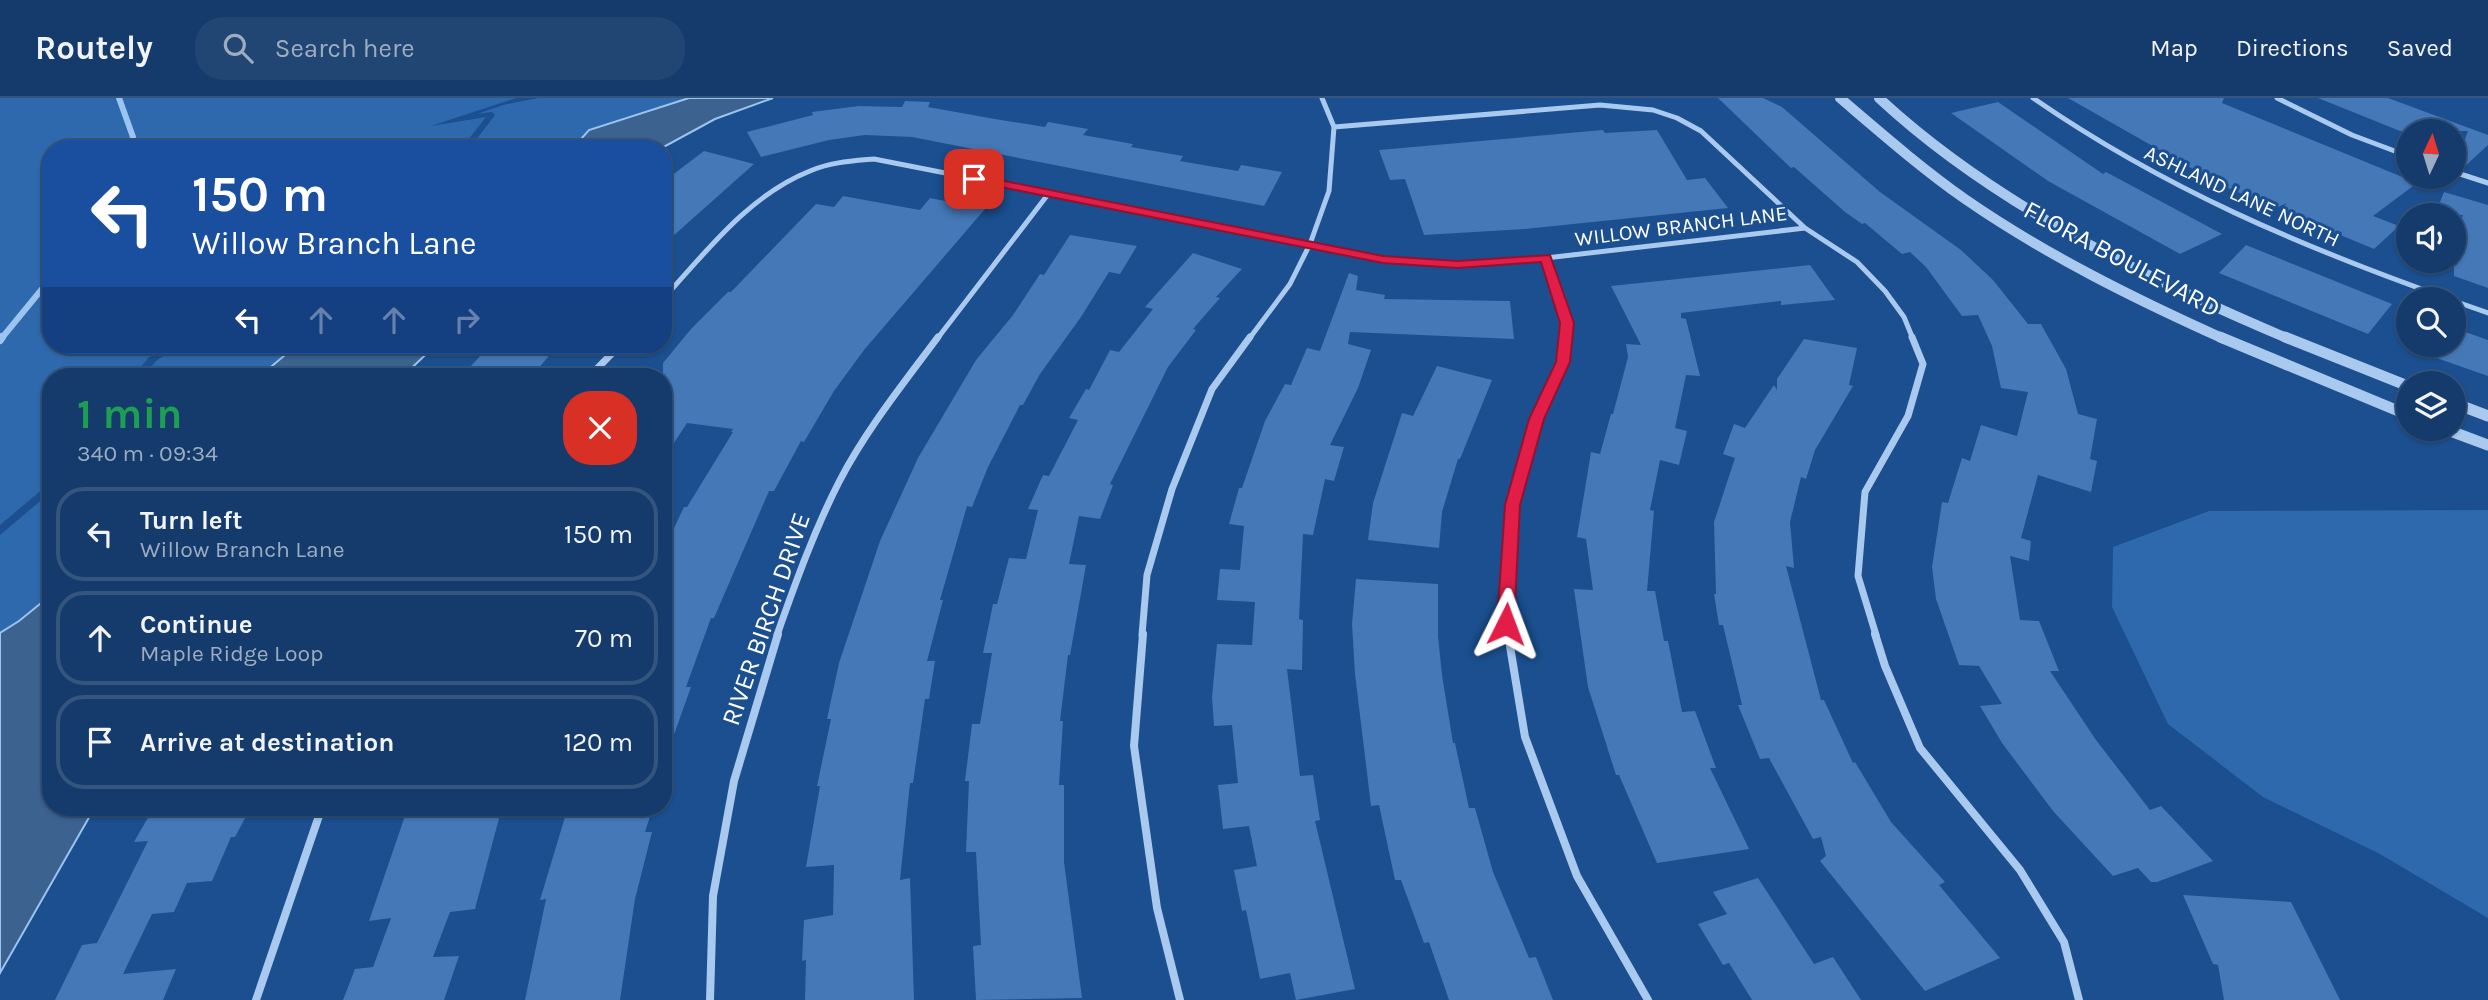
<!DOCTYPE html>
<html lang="en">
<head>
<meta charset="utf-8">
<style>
	:root { --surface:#143b6b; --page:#214673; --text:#f1f3f6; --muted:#9dadc1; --line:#33557e }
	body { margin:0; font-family:Karla,sans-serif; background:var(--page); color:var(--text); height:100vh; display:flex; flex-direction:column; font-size:26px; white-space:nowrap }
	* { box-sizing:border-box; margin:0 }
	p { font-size:23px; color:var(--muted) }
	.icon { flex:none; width:38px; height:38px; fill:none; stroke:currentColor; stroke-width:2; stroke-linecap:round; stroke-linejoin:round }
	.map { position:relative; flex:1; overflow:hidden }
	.details { position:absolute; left:42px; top:270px; width:630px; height:448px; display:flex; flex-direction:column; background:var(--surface); border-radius:28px; box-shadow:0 2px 5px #0004,0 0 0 2px var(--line) }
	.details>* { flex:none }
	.hud { position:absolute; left:42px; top:42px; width:630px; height:214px; border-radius:28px; box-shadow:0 2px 5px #0004,0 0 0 2px var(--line); background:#1a4fa0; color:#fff; overflow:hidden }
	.needle { width:46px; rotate:4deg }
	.fabs { position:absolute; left:2396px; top:21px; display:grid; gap:14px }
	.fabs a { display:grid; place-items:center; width:70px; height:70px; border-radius:50%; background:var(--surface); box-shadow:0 2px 5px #0004,0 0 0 2px var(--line); font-size:35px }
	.pin { position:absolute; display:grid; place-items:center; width:60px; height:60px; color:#fff; margin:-30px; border-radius:14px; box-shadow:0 4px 10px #0006 }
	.me { position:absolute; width:77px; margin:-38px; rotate:3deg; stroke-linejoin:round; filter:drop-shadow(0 0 5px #0008) }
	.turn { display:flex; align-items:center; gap:24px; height:147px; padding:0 35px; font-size:32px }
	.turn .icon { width:91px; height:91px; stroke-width:2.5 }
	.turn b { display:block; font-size:49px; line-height:60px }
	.lanes { display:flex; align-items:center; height:66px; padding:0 35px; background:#0003; justify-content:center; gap:35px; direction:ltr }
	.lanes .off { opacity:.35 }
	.round { display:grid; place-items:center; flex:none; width:74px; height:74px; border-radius:28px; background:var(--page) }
	.summary { display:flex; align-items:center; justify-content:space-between; height:119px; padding:0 35px }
	h1 { font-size:42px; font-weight:700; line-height:52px; color:#1e9e55 }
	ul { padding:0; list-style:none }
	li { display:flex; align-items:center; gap:21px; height:94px; margin:0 14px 10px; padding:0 21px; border:4px solid var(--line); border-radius:28px }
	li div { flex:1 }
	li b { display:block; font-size:26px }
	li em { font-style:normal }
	header { display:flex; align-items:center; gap:42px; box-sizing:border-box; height:98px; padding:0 35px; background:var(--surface); border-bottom:2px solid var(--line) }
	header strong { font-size:33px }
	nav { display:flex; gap:38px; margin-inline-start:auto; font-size:24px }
	.search { width:490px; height:63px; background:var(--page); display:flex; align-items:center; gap:18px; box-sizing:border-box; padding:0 24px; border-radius:28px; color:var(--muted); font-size:26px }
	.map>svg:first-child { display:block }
</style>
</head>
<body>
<header>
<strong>Routely</strong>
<div class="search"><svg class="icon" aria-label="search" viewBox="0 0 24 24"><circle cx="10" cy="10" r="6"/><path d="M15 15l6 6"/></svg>Search here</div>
<nav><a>Map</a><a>Directions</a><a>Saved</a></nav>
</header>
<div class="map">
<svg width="2488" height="902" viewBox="0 0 2488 902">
	<rect width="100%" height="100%" fill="#1b4f8f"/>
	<!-- green -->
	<path fill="#2e69ad" d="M0,0H516L431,28L486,19L461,51H51V247H169L148,260L134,278H51V384L0,427Z
		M538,0H689L589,32L572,51H469L495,17L492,14L477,16L503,7Z
		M180,247H297L260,278H144L157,262Z
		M51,394V497L19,523L0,535V437Z
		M2488,412V820L2380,756L2263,699L2168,626L2112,509L2113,449L2209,413Z"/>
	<!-- water -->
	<path fill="#3c6290" stroke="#9cc4f0" stroke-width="2" d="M689,0H773L715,21L660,51H572L589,32Z
		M297,247H436L403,278H260Z
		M51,497V709H95L0,875V535L19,523Z"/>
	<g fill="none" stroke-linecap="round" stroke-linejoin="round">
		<!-- stream-far1 -->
		<path stroke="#9cc4f0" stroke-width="6" d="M119,0L133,39L129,51
			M1,241L51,180"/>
		<!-- stream -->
		<path stroke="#9cc4f0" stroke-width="8" d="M0,242L2,239"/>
	</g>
	<!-- building -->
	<path fill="#4478b7" d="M1718,0H1763L1782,9L1880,94L1961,152L1993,182L2028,226H2041L2066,271L2078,316L2097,321L2090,361L2097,363L2091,394L2038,377L2021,440L2031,443L2029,463L2010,458L2020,522L2039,523L2059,573H2050L2096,642L2150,712L2161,708L2213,763L2157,784H2151L2138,770L2113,778L2053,713L2002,645L1980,608L2002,606L1979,568L1959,567L1936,501L1932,469L1942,404L1948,405L1962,360L1970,363L1981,327L2017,338L2028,294L2001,290L1992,248L1978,217L1962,218L1926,169L1910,154L1902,156L1865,125L1862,126L1845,114L1794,69L1791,70Z
		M2068,0H2224L2222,5L2417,85L2373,118L2399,128L2374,151L2280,112L2287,105L2276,110L2223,88Z
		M2318,0H2388L2488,37V47L2462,71L2454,69L2468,33H2400Z
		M905,3L930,4L928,9L995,21L1045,29L1048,24L1088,31L1083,37L1133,46L1131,49L1183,58L1180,63L1238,73L1241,67L1282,74L1264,108L912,39L865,37L829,42L761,59L747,34L813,17L812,14L859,8L902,9Z
		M1998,4L2103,76L2106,74L2222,136L2180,156L2048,83L1951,15Z
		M1603,32L1605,35L1657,32L1687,82L1705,80L1728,110L1525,131L1424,137L1405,81L1390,82L1379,52Z
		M704,53L754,66L663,147V84Z
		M2444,94L2488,107V190L2454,178V141L2463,117H2435Z
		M843,98L920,112L930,100L985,111L864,252L834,293L804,344L801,343L774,393H769L714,520H711L686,589H691L666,659H663V453L684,409H687L733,334H731L733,331L687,325L663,362V265L691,231L728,194H731L816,106L834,109Z
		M1070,137L1137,148L1120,176L1109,174L1081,219L1040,276L1023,307H1020L988,369L972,409L967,408L940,502H943L927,563H935L929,601H925L913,685H910L900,782L910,780L914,902H805L806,862L802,863L804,822L833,817L834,767L806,769L820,688H817L831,621H827L839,565L880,443L918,360L976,262L1013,217L1040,176L1044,177Z
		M2246,147L2392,206L2368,236L2219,175Z
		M1193,155L1242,171L1216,199L1220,200L1193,231L1196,232L1168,269L1110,386L1113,387L1100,421L1079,418L1069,466L1086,467L1070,557H1068L1060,623H1063L1059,687H1064V764L1082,900L976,902L973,848L981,847L976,754H966L969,683H965L972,626H980L992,555H983L993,506H997L1009,460L1026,461L1038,412L1028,411L1043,377L1049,378L1078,322L1069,320L1086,291L1089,292L1110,252L1119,254L1153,211L1145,209Z
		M1810,167L1835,202L1781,207V203L1681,215V220L1686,221L1700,278L1686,277L1675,330L1687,333L1679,367L1660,362L1650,412L1654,413L1647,493H1655L1664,543H1668L1682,614L1695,613L1716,670H1710L1749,751L1657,765L1619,677H1616L1588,589L1574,491L1593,492L1586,441L1577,439L1591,354L1600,356L1611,316H1613L1628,259L1626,246L1641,247L1611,188Z
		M1349,175L1358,178L1356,192L1385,197L1384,201L1510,203L1514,241L1350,234L1348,246L1371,252L1358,290L1330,347L1344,349L1334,383L1325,381L1313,437L1303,436L1299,521L1303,522L1302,572L1287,571L1300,678L1313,677L1320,722L1315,723L1355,891L1296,902L1290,875L1260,881L1246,812L1242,813L1234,772L1257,768L1249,728L1223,731L1218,687L1238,685L1232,627L1214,628L1212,599L1217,546L1252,547L1255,504L1217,502L1220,471L1240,472L1244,428L1229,426L1239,390H1242L1265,323L1285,286L1291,287L1307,250L1320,253Z
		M2454,230L2488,242V278L2408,250V247H2454Z
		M1804,241L1857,250L1849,287L1853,288L1815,352L1806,381L1801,379L1790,424L1794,470L1786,468L1821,602H1824L1853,665L1855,664L1891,724L1945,784L1939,787L2000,860L1925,893L1820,763L1826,758L1821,739L1813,741L1769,660L1760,661L1738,607H1742L1723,527H1719L1714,496H1716L1714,424L1735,360L1723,356L1734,326L1745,330L1774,287L1777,292V281Z
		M490,247H558L532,278H462Z
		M1437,268L1492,282L1460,361H1458L1442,414L1439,450L1368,442L1373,405L1402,315L1413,318Z
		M1356,481L1438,486V538L1442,577L1453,645H1455L1469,710H1475L1493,774L1529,860L1536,859L1553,902H1449L1429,844L1424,845L1401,782H1395L1379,707L1371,708L1355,576L1352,526Z
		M154,709H251L235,739H231L212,783L187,785L174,814L152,816L123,876L176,871L163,902H55L82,847L97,845L148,743L134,744Z
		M408,709H502L475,811L450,814L433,859L459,858L444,902H343L355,871L373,869L391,820L369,823Z
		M568,709H653L645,734H652L635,801L620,902H525L546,801L540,802Z
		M1758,780L1814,866L1833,859L1861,902H1752L1729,865L1723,867L1698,826L1727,816L1713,794Z
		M2183,797L2291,804L2340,902H2224L2218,867L2213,866Z"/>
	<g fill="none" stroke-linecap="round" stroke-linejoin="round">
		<!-- minor-far2 -->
		<path stroke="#a9c9ee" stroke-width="5" d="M2033,0C2163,90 2300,148 2449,201
			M2277,0L2352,37L2408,58
			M1334,29L1600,7L1653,12L1677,20L1701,33L1805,130L1857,164L1885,193L1904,219L1913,241
			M2454,74L2488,85
			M1546,160L1567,225L1565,241
			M663,201C706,154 749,97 810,73C831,64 852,63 874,61L1383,161L1458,166L1546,160L1805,130
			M2454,203L2488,215
			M937,241L1049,95
			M1249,241L1290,186L1310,146L1329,93L1334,29L1322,0"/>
		<!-- minor-far1 -->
		<path stroke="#a9c9ee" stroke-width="7" d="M590,278L620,247
			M777,537C795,486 814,433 839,384C866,332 903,286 938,239
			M1142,537L1147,477L1172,391L1212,291L1250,239
			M1508,537L1506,526L1513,407L1536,321L1563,264L1566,239
			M1876,537L1858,478L1865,394L1908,318L1923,266L1912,239"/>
		<!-- minor -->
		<path stroke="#a9c9ee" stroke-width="8" d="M1143,536L1134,648L1157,810L1180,902
			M1508,536L1525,639L1577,778L1648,902
			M1875,536L1885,568L1920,650L2020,772L2064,844L2079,902
			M256,902L322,709
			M710,902L713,798L734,683L778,536"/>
		<!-- tertiary-far1 -->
		<path stroke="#a9c9ee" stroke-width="10" d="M1840,0C1881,35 1921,70 1965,101C2046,157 2135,201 2224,241
			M1879,0C1993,106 2147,181 2289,241"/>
		<!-- tertiary -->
		<path stroke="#a9c9ee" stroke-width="11" d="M2220,239L2408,317
			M2285,239L2408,288
			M2454,305L2488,318
			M2445,331L2488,347"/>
	</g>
	<!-- route -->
	<path fill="#e11d48" stroke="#92132f" stroke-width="2" d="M974,77L1383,158L1458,163L1550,157L1574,225L1570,264L1544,321L1520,407L1514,526L1511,530H1500L1497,526L1505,407L1529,321L1556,264L1560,225L1541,164L1458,170L1383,165L970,83V78Z"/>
	<g text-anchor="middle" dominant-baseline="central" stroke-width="6" stroke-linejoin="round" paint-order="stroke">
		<!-- far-street labels -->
		<g font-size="21" fill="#fff" stroke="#1b4f8f">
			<text transform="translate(2242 98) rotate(25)">ASHLAND LANE NORTH</text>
			<text transform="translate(1681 128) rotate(-7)">WILLOW BRANCH LANE</text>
		</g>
		<!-- street labels -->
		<g font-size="26" fill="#fff" stroke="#1b4f8f">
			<text transform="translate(2122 161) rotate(28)">FLORA BOULEVARD</text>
			<text transform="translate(766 521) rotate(-71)">RIVER BIRCH DRIVE</text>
		</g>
	</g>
</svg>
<div class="fabs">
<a><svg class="needle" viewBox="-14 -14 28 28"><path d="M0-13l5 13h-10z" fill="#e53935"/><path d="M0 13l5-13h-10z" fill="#9dadc1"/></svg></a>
<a><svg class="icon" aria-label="sound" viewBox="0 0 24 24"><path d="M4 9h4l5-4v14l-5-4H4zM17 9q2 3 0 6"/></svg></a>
<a><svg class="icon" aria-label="search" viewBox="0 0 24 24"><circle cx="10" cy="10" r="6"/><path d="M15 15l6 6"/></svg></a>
<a><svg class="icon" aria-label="layers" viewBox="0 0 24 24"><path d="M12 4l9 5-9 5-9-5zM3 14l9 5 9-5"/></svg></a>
</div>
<div class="pin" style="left:974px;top:81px;background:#d93025"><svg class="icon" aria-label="arrive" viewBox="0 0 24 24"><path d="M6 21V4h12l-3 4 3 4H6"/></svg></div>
<svg class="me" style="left:1506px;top:526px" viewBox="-20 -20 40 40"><path d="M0-17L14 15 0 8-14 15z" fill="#e11d48" stroke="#fff" stroke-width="4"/></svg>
<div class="hud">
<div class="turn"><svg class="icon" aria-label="left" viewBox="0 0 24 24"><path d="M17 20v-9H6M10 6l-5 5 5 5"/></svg><div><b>150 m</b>Willow Branch Lane</div></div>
<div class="lanes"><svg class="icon" aria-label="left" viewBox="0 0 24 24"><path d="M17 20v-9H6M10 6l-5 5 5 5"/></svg><svg class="icon off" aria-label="ahead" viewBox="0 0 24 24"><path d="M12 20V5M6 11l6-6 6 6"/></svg><svg class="icon off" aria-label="ahead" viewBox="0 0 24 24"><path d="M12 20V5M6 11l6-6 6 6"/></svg><svg class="icon off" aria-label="right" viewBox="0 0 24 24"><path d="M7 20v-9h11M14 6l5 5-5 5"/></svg></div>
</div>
<section class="details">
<div class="summary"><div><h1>1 min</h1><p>340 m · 09:34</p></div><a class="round" style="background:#d93025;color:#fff"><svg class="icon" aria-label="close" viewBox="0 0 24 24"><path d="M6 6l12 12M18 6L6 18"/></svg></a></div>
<ul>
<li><svg class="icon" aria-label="left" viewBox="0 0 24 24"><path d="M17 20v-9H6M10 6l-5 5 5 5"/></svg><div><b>Turn left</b><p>Willow Branch Lane</p></div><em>150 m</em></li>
<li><svg class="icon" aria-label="ahead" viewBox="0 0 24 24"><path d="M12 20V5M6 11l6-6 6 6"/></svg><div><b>Continue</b><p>Maple Ridge Loop</p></div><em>70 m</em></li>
<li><svg class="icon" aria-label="arrive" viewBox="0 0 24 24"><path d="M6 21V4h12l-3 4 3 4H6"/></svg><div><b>Arrive at destination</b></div><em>120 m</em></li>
</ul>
</section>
</div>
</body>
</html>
